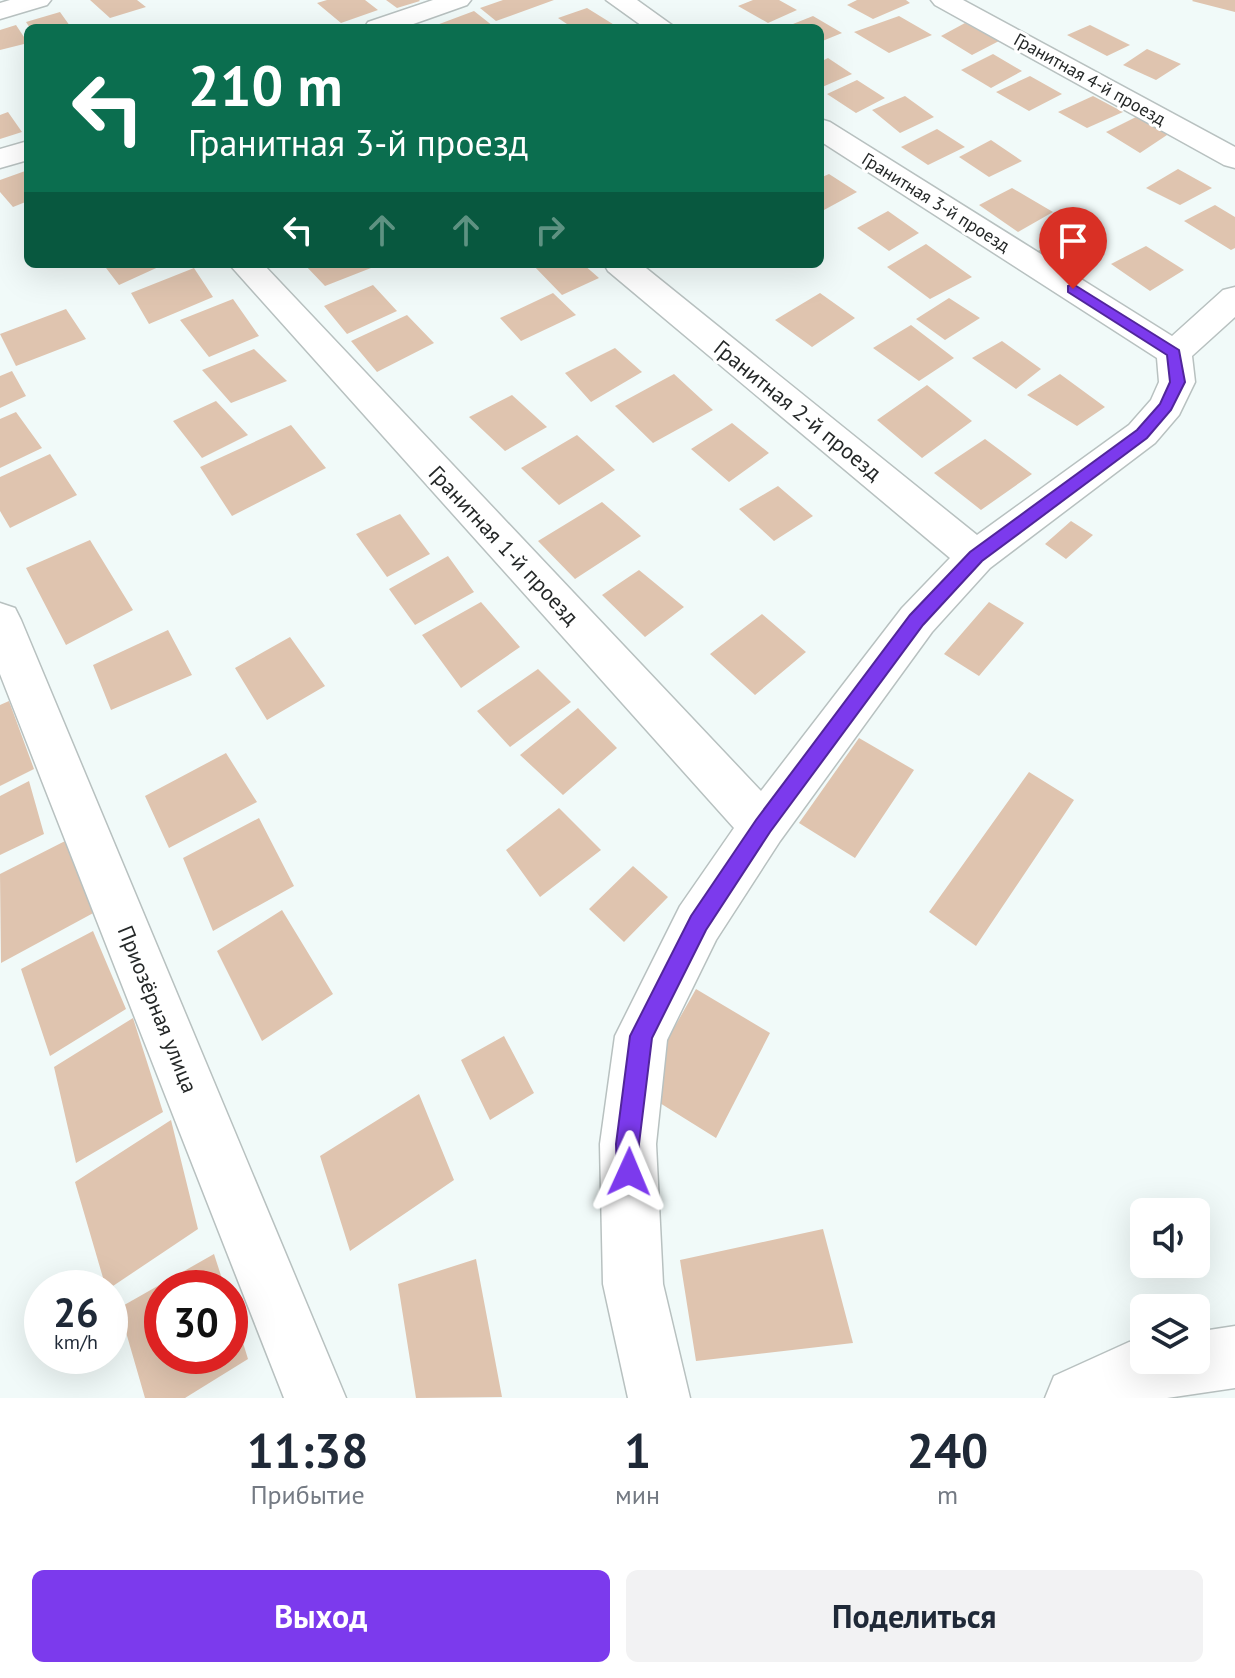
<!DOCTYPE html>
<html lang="ru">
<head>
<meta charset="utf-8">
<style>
	:root { --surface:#fff; --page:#f2f2f3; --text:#1f2937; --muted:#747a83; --accent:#7c3aed }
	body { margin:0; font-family:"PT Sans",sans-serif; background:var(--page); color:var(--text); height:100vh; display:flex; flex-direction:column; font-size:30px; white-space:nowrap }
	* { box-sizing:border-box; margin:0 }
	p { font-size:26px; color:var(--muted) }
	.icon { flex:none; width:44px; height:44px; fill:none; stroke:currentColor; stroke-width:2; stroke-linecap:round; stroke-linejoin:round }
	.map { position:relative; height:1398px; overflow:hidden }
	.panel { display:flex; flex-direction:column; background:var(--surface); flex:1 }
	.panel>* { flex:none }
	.top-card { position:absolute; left:24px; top:24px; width:800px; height:244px; border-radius:12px; box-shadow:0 8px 32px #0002; background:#0b6e4f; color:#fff; overflow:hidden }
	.buttons { position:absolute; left:1130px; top:1198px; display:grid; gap:16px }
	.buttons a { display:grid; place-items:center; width:80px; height:80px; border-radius:12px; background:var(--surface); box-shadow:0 8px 32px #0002; font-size:40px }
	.speed { position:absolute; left:24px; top:1270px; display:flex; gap:16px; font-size:40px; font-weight:700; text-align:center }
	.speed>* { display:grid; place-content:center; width:104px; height:104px; border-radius:50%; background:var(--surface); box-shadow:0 8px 32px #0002; line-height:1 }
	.speed small { font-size:20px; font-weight:400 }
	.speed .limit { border:12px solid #d22; background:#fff; color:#111 }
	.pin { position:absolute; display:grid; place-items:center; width:68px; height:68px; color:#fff; margin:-82px -34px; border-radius:50% 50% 50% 0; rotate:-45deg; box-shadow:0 0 8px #0007 }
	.pin .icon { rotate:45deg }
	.me { position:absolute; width:88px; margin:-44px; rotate:1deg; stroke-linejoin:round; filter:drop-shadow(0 0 6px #0008) }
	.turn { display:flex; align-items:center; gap:28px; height:168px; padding:0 32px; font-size:36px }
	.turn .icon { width:104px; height:104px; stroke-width:2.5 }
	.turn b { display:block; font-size:56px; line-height:68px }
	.lanes { display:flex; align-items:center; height:76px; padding:0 32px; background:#0003; justify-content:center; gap:40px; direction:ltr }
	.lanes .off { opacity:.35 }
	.eta { display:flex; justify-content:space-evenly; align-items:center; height:136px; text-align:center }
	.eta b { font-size:48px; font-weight:700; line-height:56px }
	.cta { display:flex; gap:16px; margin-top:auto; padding:16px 32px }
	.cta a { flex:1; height:92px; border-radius:12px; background:var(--accent); color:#fff; font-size:32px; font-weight:700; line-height:92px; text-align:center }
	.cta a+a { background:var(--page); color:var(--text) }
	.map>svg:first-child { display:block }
</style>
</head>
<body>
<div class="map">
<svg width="1235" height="1398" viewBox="0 0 1235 1398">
	<rect width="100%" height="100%" fill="#f1faf9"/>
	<!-- building -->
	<path fill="#dfc4af" d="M90,0H137L146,7L110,18Z
		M327,0H365L378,10L341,23L317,3Z
		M386,0H419L420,1L397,8Z
		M503,0H554L496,21L480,8Z
		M753,0H779L797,10L768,23L738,6Z
		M857,0H906L910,3L873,19L847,5Z
		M1193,0H1235V12L1192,1Z
		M587,8L616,26L573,28L558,18Z
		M474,11L493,26H434Z
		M60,12L70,26L30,28L26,22Z
		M813,16L842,33L820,42V28L788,26Z
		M899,16L932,35L889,53L854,32Z
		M965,23L999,41L972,55L941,36Z
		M16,25L28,43L0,50V30Z
		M1090,25L1130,45L1107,56L1067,35Z
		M1147,49L1181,64L1156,80L1123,65Z
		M993,54L1022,71L991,88L961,70Z
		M828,58L852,74L820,88V62Z
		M1030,76L1062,94L1029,111L996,92Z
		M857,80L885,98L856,113L827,94Z
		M905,96L934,117L900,133L872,110Z
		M1093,96L1123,112L1087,128L1058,112Z
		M8,112L22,132L0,139V115Z
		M1138,116L1170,133L1140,153L1106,132Z
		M937,129L965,147L928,165L901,147Z
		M991,140L1022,161L989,177L959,157Z
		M1178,169L1212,188L1180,205L1146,188Z
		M28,170V201L13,207L0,192V180Z
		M829,174L857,192L824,210L820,207V178Z
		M1012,188L1053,212L1018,232L979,205Z
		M1215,205L1235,217V248L1231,250L1184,221Z
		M888,211L919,233L889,251L857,228Z
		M1068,234L1101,258L1074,277L1038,251Z
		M926,244L972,277L930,299L887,267Z
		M1146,246L1184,270L1150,291L1111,264Z
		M103,264H165L119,285Z
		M304,264H367L371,268L325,286Z
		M532,264H583L599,278L562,295Z
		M194,268L213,297L149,324L131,293Z
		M373,285L397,311L347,334L324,306Z
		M553,293L576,315L521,341L500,318Z
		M820,293L855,318L812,347L775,320Z
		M949,298L980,318L945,340L916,319Z
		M233,299L259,336L209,357L180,320Z
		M66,309L86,339L16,366L0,334Z
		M407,315L434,343L377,372L351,341Z
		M911,325L954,358L919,381L873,348Z
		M1002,341L1041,369L1016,389L972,358Z
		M615,348L642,372L591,402L565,373Z
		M254,349L287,381L231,403L202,370Z
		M12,371L26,396L0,408V376Z
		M674,374L713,410L653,443L615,406Z
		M1060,374L1105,407L1077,426L1027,395Z
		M927,385L972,421L922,458L877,420Z
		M512,395L547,427L505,451L469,417Z
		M216,401L248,435L202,458L173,421Z
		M16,412L42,448L0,468V419Z
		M732,423L769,453L729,482L691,449Z
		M291,425L326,468L232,516L200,467Z
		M577,435L615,470L559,505L521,468Z
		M985,439L1032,474L981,510L934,473Z
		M50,454L77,495L10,528L0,511V477Z
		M778,486L813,516L774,541L739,509Z
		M602,502L641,536L575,579L538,541Z
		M400,514L430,554L387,577L356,534Z
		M1071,521L1093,535L1066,559L1045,544Z
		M90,540L133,610L66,645L26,568Z
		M448,556L474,592L415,625L389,589Z
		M639,570L684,607L645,637L602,595Z
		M481,602L520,647L461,688L422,635Z
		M989,602L1024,623L979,676L944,654Z
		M762,614L806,652L755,695L710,654Z
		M168,630L192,675L111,710L93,665Z
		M290,637L325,686L267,720L235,668Z
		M538,669L571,702L510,747L477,711Z
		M9,701L34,769L0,786V705Z
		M578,708L617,748L563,795L520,755Z
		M859,738L914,770L855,858L799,823Z
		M226,753L257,802L169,848L145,796Z
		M1029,772L1074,800L976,946L929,912Z
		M29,781L44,834L0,855V796Z
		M559,808L601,850L540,897L506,850Z
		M259,818L294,886L213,931L183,858Z
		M73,837L97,911L1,963L0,874Z
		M633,866L668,897L624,942L589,909Z
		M282,910L333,994L262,1041L217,951Z
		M93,931L126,1009L50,1056L21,969Z
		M696,989L770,1033L716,1138L639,1090Z
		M133,1018L163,1112L76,1163L54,1067Z
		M504,1036L534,1093L490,1120L461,1060Z
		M419,1094L454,1180L350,1251L320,1156Z
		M171,1120L198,1229L110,1288H106L75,1182Z
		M823,1229L853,1343L696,1361L680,1260Z
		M214,1254L225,1288H162V1356H230L231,1304L248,1359L185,1398H145L119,1308Z
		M476,1259L502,1397L416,1398L398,1284Z"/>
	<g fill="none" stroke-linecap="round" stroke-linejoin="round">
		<defs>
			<path id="minor" d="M10,0H51L47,5L0,19V3Z
				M433,0H471L467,5L402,28H364L368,22Z
				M606,0H637L676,28H645Z
				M931,0H963L1235,147V168L1224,165L935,5Z
				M820,119L830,122L1172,336L1223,290L1235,287V317L1192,356L1195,382L1179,415L1155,443L990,568L932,632L780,841L716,940L667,1040L656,1144L663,1284L690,1398H628L603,1284L600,1144L615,1036L680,906L734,828L229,264H263L761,791L902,608L950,558L608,271L604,264H641L977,535L1129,425L1151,400L1159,382L1157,358L820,141Z
				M28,141V160L0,168V149Z
				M0,603L15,608L21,620L346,1398H284L0,674Z
				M1235,1326V1388L1167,1398H1045L1054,1376L1129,1342L1144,1340V1360H1196V1332Z"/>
		</defs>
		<!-- minor casing -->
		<use href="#minor" stroke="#b8c1c0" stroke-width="3"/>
		<!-- minor -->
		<use href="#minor" fill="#fff" fill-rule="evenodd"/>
	</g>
	<!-- route -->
	<path fill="#7c3aed" stroke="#51269a" stroke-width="2" d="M1073,284L1179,350L1185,382L1171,410L1147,438L982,561L923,625L770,832L706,930L652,1038L639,1144L640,1172L637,1180L629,1184L620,1180L617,1172L616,1144L630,1036L691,916L756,820L910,615L970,552L1137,430L1160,404L1170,382L1167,355L1068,292V286Z"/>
	<g text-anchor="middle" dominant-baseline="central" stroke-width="6" stroke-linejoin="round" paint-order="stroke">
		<!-- far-street labels -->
		<g font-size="18" fill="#252828" stroke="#fff">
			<text transform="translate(1090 79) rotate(29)">Гранитная 4-й проезд</text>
			<text transform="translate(936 202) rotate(32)">Гранитная 3-й проезд</text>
		</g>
		<!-- street labels -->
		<g font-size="22" fill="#252828" stroke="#fff">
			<text transform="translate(798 410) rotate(39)">Гранитная 2-й проезд</text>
			<text transform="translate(504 545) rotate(47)">Гранитная 1-й проезд</text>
			<text transform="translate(158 1009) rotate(68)">Приозёрная улица</text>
		</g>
	</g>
</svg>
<div class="buttons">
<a><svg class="icon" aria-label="sound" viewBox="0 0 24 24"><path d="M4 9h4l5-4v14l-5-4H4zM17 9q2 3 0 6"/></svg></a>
<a><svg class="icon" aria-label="layers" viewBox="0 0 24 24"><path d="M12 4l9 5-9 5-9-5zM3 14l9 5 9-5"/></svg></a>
</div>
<div class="speed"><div>26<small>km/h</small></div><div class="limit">30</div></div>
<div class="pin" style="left:1073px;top:289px;background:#d93025"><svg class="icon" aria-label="arrive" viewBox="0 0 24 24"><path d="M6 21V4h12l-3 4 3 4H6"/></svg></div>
<svg class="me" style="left:629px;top:1172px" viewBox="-20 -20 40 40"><path d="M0-17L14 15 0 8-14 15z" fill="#7c3aed" stroke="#fff" stroke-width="4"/></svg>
<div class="top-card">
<div class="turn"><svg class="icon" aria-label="left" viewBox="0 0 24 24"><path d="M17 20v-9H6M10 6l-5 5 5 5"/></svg><div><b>210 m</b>Гранитная 3-й проезд</div></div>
<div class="lanes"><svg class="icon" aria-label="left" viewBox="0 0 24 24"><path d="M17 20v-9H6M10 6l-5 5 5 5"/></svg><svg class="icon off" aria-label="ahead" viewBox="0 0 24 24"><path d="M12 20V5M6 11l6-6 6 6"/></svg><svg class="icon off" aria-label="ahead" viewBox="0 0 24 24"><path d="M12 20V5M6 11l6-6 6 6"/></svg><svg class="icon off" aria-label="right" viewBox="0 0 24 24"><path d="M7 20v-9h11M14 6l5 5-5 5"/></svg></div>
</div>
</div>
<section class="panel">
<div class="eta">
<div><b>11:38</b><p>Прибытие</p></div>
<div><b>1</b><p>мин</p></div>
<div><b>240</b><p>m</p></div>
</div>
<div class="cta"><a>Выход</a><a>Поделиться</a></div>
</section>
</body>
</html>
